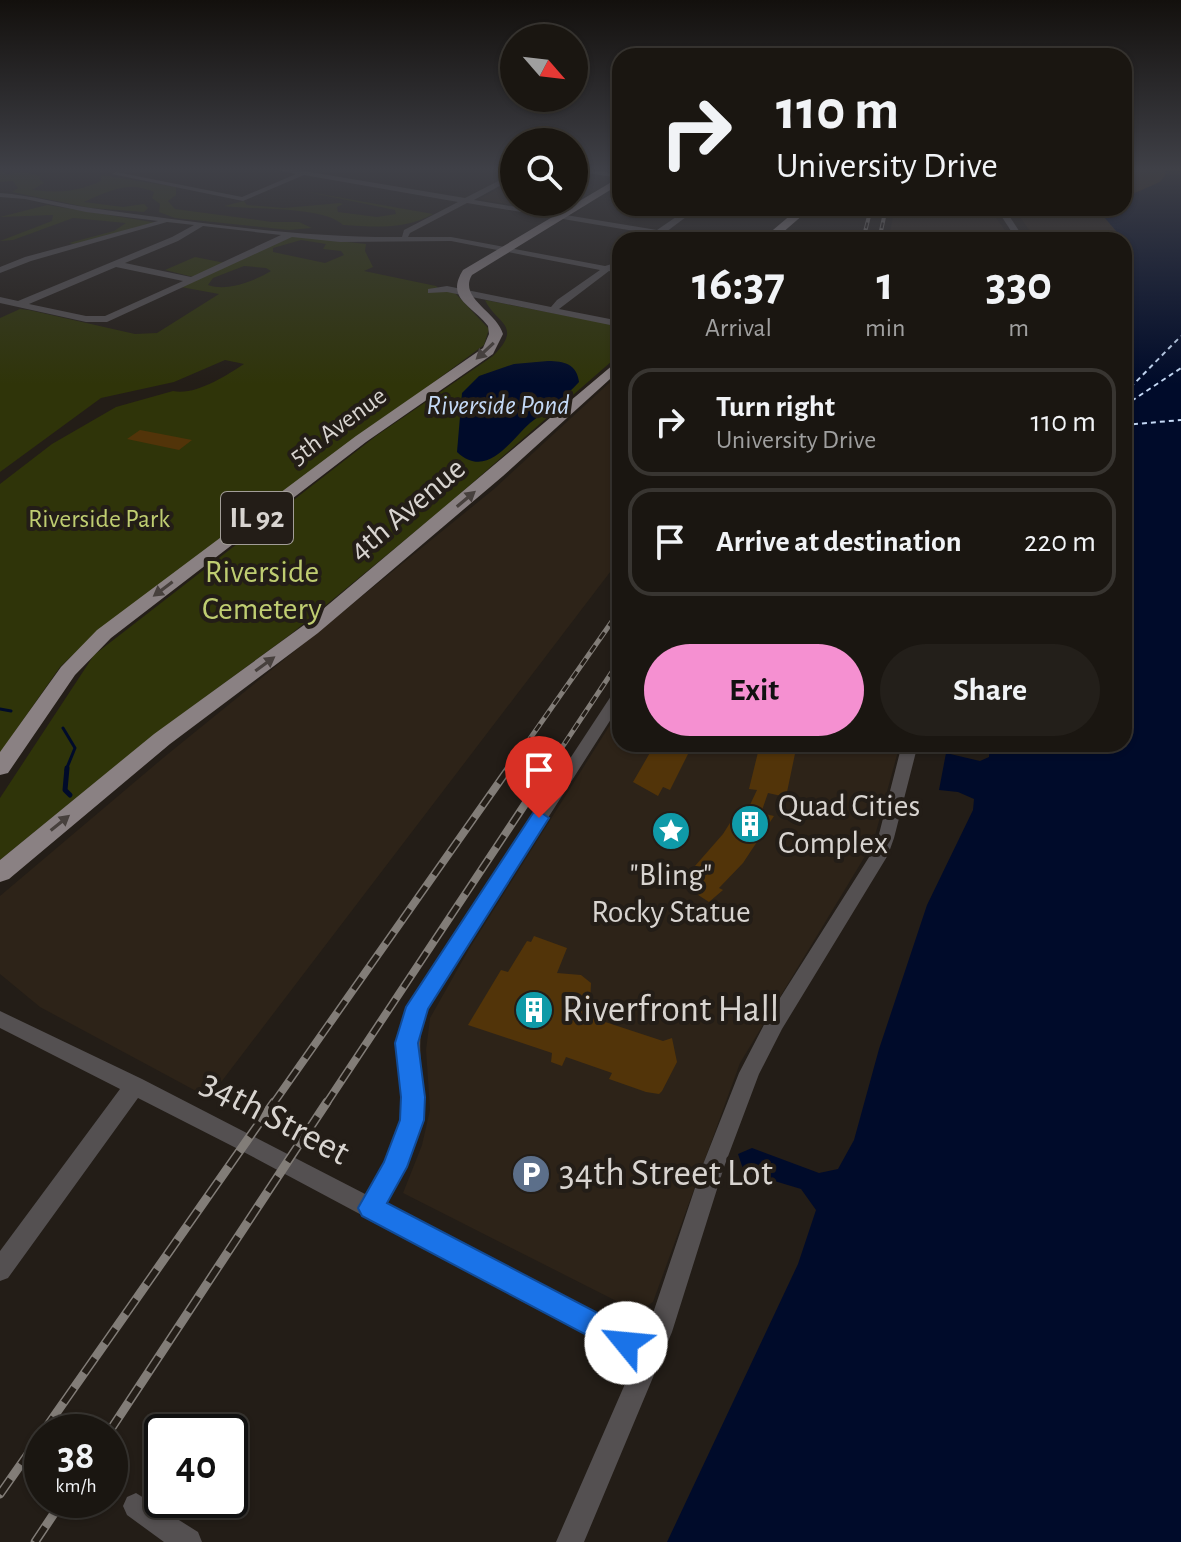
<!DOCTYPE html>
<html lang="en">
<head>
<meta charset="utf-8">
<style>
	:root { --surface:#1a1611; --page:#231f1a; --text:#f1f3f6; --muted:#9f9f9f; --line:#383531; --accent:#f590d1 }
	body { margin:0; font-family:"Alegreya Sans",sans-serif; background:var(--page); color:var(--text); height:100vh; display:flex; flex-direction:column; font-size:30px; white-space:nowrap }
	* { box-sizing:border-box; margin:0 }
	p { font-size:26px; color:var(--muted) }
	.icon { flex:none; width:44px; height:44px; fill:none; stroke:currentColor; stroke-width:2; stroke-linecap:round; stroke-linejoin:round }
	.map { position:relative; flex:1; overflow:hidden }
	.drawer { position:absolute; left:612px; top:232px; width:520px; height:520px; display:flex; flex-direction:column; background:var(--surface); border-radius:24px; box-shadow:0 2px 6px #0004,0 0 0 2px var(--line) }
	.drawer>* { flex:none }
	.banner { position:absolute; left:612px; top:48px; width:520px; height:168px; border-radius:24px; box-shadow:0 2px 6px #0004,0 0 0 2px var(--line); background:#1a1611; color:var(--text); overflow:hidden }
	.needle { width:52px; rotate:118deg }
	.buttons { position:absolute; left:500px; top:24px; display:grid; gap:16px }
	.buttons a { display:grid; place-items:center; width:88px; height:88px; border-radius:50%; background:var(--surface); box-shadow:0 2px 6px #0004,0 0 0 2px var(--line); font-size:40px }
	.speed { position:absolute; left:24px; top:1414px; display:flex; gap:16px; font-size:40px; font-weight:700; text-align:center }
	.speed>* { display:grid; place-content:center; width:104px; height:104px; border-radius:50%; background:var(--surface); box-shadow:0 2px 6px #0004,0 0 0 2px var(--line); line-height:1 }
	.speed small { font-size:20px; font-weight:400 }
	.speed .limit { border:4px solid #111; border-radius:12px; background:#fff; color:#111 }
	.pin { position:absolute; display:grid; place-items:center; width:68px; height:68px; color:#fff; margin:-82px -34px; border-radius:50% 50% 50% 0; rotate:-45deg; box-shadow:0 0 8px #0007 }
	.pin .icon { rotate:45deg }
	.me { position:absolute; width:88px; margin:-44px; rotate:298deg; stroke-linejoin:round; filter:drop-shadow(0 0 6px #0008) }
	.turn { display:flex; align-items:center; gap:28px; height:168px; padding:0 32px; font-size:36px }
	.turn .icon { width:104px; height:104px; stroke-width:2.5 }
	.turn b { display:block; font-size:56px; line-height:68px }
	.eta { display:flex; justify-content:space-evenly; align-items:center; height:136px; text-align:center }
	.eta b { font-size:48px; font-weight:700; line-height:56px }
	.cta { display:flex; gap:16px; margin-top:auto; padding:16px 32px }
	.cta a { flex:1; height:92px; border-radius:48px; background:var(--accent); color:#111; font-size:32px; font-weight:700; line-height:92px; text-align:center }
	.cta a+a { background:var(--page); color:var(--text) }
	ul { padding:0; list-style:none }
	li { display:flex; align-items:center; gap:24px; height:108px; margin:0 16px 12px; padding:0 16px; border:4px solid var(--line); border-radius:24px }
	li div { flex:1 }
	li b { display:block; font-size:30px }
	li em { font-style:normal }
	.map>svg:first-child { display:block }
</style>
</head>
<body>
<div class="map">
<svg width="1181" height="1542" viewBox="0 0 1181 1542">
	<rect width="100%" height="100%" fill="#231d17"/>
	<!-- built -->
	<path fill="#2d2318" d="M1124,168H1165L1166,174L1160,182L1124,197Z
		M512,182L514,202H574V193L587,195L556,213L479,199Z
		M895,208H989L1012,240H888Z
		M1014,208H1112L1109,209L1117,231L1092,236L1090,240H1036Z
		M620,373V559L209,1098L40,1007L0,974V896L163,758L494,489Z
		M620,709V744H900L873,843L740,1063L653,1302L638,1312L403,1193L422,1145L430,1110L426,1050L430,1018L469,949Z"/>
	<!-- green -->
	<path fill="#2f3409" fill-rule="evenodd" d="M0,170L6,174L26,172L41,176L39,179L44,183L32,190C58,193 77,192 101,181V175L176,187V195L168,201L175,209L272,222H299L312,228L289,230L175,218L159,212L160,204L152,198L154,192C129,180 106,192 84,202L123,207L144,204L148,208L144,212L91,208L12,192L18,188L13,181L0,182Z
		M303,191L433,214C404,230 376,227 343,225C323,206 253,210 224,206L244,201L247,205L284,208L340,203L343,204L337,207L338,212L377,217L396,214L395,210Z
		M47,205L158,223L74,244L69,243L114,231L126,223L73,218L13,240L0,241L52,221L53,215L0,217Z
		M291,236L366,244L365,251L373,267L364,271L436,286L440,290L455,293L489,329L484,345L99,630L60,667L0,753V484L52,444L116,407L173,391C194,396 226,376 244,364L225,360L174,382L101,398L0,472V318L20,309L29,310L135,334L157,333L219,294L181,287ZM301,240L326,244L323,249L341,251L344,255L325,263L273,252V248ZM244,266L266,268L271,271C254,281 227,292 208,285L213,278Z
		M195,257L225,263L193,277L165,270Z
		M485,300L620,326V354L446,506L291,634L151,737L0,860V798L94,655L376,436L493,356C524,325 496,324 485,300Z"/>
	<!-- water -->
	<path fill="#000b2a" d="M1165,168H1181V1542H667L798,1264L816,1210L801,1189L744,1172L738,1154L752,1148L819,1173L838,1169L854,1140L879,1049L927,905L973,810L974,799L958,792L939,790L946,753L980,761L989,757L990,744H1124V240H1090L1092,236L1116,231L1104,217L1109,209L1124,208V198L1160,182L1166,174Z
		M548,361C564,361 577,364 579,382C565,398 546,410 530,423C510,441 487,480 457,452L462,393L479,376L514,364Z"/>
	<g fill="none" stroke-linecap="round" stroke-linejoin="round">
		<!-- stream-far1 -->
		<path stroke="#000b2a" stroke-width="3" d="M0,709L11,711
			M63,728L75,748L66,770"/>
		<!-- stream -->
		<path stroke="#000b2a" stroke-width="5" d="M67,768L65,790L70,795"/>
		<!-- ferry -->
		<path stroke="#c4d9f6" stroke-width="2" stroke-dasharray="5 4" stroke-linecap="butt" d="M1124,394L1181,336
			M1124,406L1181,368
			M1124,425L1181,420"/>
	</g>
	<!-- building -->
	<path fill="#523409" d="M140,430L161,434L192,440L179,450L127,439Z
		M655,744H693L670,790L663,787L658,796L633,782Z
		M760,744H797L786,797L768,793L761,813L774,816L743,863L719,888L723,890L709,902L692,891L697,887L686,880L700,869L695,866L723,834L740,807L748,809L757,790L749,789Z
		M534,936L567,948L557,973L581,975L591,983L590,1003L594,1004L587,1016L663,1041L672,1038L677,1062L662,1091L659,1094L646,1092L609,1079L612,1073L566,1057L562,1066L551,1062L552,1053L468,1025L501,970L508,972L527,941L531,942Z"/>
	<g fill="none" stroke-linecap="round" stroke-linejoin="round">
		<!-- minor -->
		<path fill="#545051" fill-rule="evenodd" d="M269,168H286L465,198L514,173V178L474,200L657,230L689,208H698L666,232L704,240L656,237L652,234L467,203L410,233L408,237H451L605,266L615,263L614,267L620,268V274L609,271L559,309L620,321V327L447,292L428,293V289L447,286L551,307L557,300L600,270L451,241L340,242L292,237L107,322H86L0,303V297L18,301L172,237L194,225L167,222L31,261L0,273V267L25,257L158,221L86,212L25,199L0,197V193C31,195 60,204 91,208C194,222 298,238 402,237L404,230L458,202L304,175L243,201L112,174L116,172L242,197L296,174ZM203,226L281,235L191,277L125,263L178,241ZM116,267L183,281L105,316H86L29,304Z
			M574,168L620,174V178L574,171Z
			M996,208H1004L1025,240H1017Z
			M620,688V705L426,1009C415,1041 423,1068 423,1101C424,1139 404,1172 385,1204L644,1340L702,1167L739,1073L768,1017L871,854L878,838L902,744H918L894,838L888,855L782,1029L759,1074L724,1167L672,1332L584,1542H556L635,1361L238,1149L138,1098L8,1278L0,1281V1251L120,1089L0,1028V1011L142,1079L367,1195C382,1169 399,1144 402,1114C405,1074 393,1048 407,1007L613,693Z
			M136,1493L198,1532L202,1542H164L127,1515L123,1506L127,1497Z"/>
		<!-- major -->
		<path fill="#8a8183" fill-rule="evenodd" d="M620,177V184L472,275C458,298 497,312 503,334L493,354L366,442L111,638L75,675L8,773L0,775V752L61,667L97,630L356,436L483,348L489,334L488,326C472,305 445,299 463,270Z
			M799,208H811L774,240H761Z
			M620,359V370L503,476L318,633L170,744L9,879L0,882V860L154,734L304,625Z"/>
		<defs>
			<path id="rail-far3" d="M863,240L871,208
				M879,240L886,208"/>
			<path id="rail-far2" d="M508,770L620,610
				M547,770L620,660"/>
			<path id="rail-far1" d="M273,1104L509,768
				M326,1104L549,768"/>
			<path id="rail" d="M43,1432L274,1102
				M109,1432L327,1102
				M0,1494L42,1434
				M35,1542L63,1500"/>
		</defs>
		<!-- rail-far3 casing -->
		<use href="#rail-far3" stroke="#827d78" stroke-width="4"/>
		<!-- rail-far2 casing -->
		<use href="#rail-far2" stroke="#827d78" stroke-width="5"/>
		<!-- rail-far1 casing -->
		<use href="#rail-far1" stroke="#827d78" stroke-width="8"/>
		<!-- rail casing -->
		<use href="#rail" stroke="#827d78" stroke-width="9"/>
		<!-- rail-far3 -->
		<use href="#rail-far3" stroke="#231d17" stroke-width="2" stroke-dasharray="6" stroke-linecap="butt"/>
		<!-- rail-far2 -->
		<use href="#rail-far2" stroke="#231d17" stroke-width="3" stroke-dasharray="8" stroke-linecap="butt"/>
		<!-- rail-far1 -->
		<use href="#rail-far1" stroke="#231d17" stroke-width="5" stroke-dasharray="14" stroke-linecap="butt"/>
		<!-- rail -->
		<use href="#rail" stroke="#231d17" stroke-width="6" stroke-dasharray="18" stroke-linecap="butt"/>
	</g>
	<!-- one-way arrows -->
	<defs><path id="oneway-solid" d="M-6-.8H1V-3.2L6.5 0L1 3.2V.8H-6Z" transform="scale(2)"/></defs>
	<g fill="#47403d">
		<use href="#oneway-solid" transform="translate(485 351) rotate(137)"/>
		<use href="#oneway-solid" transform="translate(466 499) rotate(-40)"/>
		<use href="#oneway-solid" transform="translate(163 589) rotate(143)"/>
		<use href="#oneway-solid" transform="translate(265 664) rotate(-36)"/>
		<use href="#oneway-solid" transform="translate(60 823) rotate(-39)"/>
	</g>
	<!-- sky -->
	<linearGradient id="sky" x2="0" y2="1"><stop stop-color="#13100d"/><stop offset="0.44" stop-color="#3f4047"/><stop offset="1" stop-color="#3f4047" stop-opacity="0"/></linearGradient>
	<rect width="1181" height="384" fill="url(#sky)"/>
	<!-- route -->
	<path fill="#1a73e8" stroke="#114b97" stroke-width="2" d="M539,811L549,818L428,1009L418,1043L425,1097L424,1120L407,1167L387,1203L636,1333L640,1343L636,1352L626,1356L362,1216L358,1208L384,1162L400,1120L401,1097L395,1043L406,1007L533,813Z"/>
	<!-- icons -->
	<defs>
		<symbol id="building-disc" viewBox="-11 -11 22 22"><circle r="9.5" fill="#0f9aa8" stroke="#231d17"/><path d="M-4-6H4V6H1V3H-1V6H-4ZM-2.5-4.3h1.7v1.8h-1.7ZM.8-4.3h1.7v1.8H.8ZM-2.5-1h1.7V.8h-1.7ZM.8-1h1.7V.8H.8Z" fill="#fff"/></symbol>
		<symbol id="sight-disc" viewBox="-11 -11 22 22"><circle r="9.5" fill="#0f9aa8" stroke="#231d17"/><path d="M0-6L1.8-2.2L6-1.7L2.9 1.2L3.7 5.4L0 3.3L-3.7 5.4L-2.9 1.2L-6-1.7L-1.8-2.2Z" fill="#fff"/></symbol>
		<symbol id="parking-disc" viewBox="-11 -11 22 22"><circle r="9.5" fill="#5c6f8a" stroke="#231d17"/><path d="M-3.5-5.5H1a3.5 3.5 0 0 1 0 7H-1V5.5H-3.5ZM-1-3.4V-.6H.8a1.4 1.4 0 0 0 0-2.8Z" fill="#fff"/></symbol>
	</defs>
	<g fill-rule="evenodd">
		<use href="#building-disc" x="728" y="802" width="44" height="44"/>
		<use href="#sight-disc" x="649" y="809" width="44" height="44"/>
		<use href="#building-disc" x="512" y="988" width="44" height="44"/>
		<use href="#parking-disc" x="509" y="1152" width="44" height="44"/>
	</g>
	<g text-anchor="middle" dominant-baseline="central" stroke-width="8" stroke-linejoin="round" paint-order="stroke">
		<!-- far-street labels -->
		<g font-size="26" fill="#d8d4d0" stroke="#231d17">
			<text transform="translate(338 426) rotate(-36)">5th Avenue</text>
		</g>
		<!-- far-park labels -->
		<g font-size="26" fill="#bfcd71" stroke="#231d17">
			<text x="99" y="519">Riverside Park</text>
		</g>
		<!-- far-water labels -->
		<g font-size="28" font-style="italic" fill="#c4d9f6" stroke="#231d17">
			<text x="498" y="406">Riverside Pond</text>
		</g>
		<!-- shield labels -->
		<rect fill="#231d17" stroke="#a29d98" stroke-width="2" x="221" y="492" width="72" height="52" rx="6"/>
		<g font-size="30" font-weight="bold" fill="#d8d4d0">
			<text x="257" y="518">IL 92</text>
		</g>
		<!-- street labels -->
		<g font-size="32" fill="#d8d4d0" stroke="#231d17">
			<text transform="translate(407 509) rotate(-40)">4th Avenue</text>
		</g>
		<!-- park labels -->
		<g font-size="32" fill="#bfcd71" stroke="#231d17">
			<text x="262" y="572">Riverside<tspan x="262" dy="37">Cemetery</tspan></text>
		</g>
		<!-- poi labels -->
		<g font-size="32" fill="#d8d4d0" stroke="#231d17" text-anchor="start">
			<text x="778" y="806">Quad Cities<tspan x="778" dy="37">Complex</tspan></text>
			<text x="671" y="875" text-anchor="middle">"Bling"<tspan x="671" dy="37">Rocky Statue</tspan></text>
		</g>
		<!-- near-poi labels -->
		<g font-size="38" fill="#d8d4d0" stroke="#231d17" text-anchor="start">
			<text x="562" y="1010">Riverfront Hall</text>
			<text x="559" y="1174">34th Street Lot</text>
		</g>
		<!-- near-street labels -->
		<g font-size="38" fill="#d8d4d0" stroke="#231d17">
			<text transform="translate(275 1118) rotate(28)">34th Street</text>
		</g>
	</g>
</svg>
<div class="buttons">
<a><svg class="needle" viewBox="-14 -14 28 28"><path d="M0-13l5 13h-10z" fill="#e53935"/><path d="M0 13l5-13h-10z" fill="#9f9f9f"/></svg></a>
<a><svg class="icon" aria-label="search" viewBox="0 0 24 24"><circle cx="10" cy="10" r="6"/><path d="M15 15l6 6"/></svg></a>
</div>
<div class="speed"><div>38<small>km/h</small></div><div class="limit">40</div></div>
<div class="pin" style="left:539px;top:818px;background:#d93025"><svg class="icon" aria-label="arrive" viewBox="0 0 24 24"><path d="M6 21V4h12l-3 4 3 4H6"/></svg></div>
<svg class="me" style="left:626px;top:1343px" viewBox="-20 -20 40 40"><circle r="19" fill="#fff"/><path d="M0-13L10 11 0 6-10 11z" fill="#1a73e8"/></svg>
<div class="banner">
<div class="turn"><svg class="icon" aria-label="right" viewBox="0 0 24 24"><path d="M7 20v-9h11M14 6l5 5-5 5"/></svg><div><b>110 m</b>University Drive</div></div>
</div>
<section class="drawer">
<div class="eta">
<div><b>16:37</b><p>Arrival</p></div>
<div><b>1</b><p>min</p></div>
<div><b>330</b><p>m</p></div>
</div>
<ul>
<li><svg class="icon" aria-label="right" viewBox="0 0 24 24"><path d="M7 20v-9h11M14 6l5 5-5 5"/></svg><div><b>Turn right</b><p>University Drive</p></div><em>110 m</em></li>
<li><svg class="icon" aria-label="arrive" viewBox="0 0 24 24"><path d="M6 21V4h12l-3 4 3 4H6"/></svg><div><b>Arrive at destination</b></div><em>220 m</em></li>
</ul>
<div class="cta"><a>Exit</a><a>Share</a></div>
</section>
</div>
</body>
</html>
